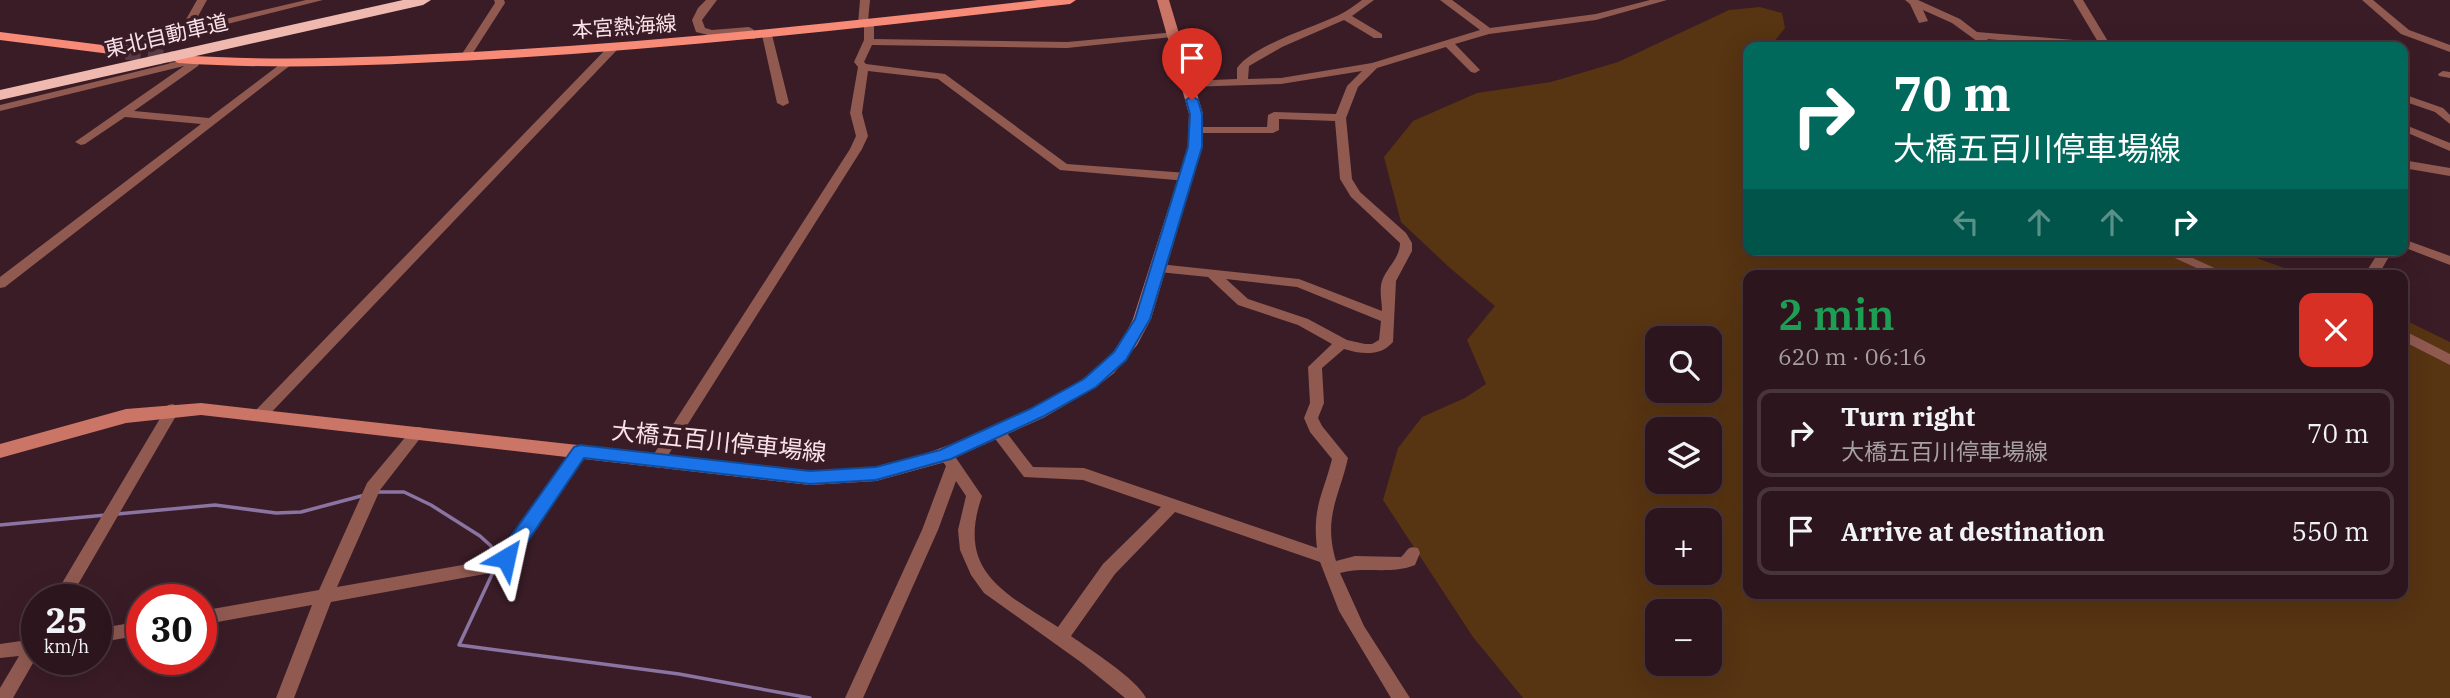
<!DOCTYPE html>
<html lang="en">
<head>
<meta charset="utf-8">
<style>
	:root { --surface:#2c151c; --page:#382229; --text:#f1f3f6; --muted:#a69fa3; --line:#48343b }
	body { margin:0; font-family:"IBM Plex Serif","Noto Sans JP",serif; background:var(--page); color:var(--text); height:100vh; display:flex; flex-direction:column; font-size:26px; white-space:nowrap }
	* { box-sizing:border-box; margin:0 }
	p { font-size:23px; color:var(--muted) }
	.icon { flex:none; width:38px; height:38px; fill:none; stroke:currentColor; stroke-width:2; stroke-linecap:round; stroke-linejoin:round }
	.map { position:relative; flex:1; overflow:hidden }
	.panel { position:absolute; left:1743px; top:270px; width:665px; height:329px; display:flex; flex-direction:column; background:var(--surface); border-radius:14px; box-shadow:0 7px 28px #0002,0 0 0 2px var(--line) }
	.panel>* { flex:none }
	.hud { position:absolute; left:1743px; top:42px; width:665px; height:214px; border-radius:14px; box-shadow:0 7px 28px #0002,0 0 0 2px var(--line); background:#00695c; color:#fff; overflow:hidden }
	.fabs { position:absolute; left:1645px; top:326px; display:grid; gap:14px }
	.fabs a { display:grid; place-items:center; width:77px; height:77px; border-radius:14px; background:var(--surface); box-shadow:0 7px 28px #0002,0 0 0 2px var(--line); font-size:35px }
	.speed { position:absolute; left:21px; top:584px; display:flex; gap:14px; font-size:35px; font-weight:700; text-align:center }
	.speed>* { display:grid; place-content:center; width:91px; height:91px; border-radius:50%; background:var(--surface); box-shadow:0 7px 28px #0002,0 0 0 2px var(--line); line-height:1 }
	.speed small { font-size:18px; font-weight:400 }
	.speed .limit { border:10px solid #d22; background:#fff; color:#111 }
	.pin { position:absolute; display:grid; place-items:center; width:60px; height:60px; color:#fff; margin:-72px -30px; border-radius:50% 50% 50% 0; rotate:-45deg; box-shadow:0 0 7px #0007 }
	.pin .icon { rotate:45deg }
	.me { position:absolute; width:77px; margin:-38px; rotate:36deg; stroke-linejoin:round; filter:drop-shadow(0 0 5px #0008) }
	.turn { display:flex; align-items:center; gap:24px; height:147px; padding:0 35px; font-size:32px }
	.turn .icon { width:91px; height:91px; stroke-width:2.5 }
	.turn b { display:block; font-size:49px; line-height:60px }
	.lanes { display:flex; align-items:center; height:66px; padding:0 35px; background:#0003; justify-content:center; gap:35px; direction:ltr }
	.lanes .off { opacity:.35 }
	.round { display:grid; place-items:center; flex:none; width:74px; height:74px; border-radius:14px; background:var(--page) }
	.headline { display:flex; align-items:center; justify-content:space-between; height:119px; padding:0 35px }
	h1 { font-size:42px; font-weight:600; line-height:52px; color:#1e9e55 }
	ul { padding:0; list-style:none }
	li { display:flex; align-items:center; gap:21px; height:88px; margin:0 14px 10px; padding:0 21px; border:4px solid var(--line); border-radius:14px }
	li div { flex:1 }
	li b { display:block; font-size:26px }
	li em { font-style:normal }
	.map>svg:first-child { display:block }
</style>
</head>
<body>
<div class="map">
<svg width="2450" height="698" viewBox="0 0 2450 698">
	<rect width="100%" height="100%" fill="#3a1c26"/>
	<!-- green -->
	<path fill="#573412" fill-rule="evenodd" d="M1760,7L1782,13L1785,28L1770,47H1748V250H2234L2304,275H1748V593H2403V319L2450,342V698H1523L1473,637L1383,500L1398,448L1422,417L1465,398L1486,384L1467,340L1495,306L1450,268L1401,222L1384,157L1413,121L1477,93L1551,82L1618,62L1729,10ZM1657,338H1710V390H1657ZM1657,429H1710V481H1657ZM1657,520H1710V572H1657ZM1657,611H1710V663H1657Z"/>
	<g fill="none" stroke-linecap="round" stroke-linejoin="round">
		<!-- stream -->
		<path stroke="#8a74a2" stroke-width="3.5" d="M376,492H404L431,505L480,536L491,546L494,561
			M117,514L215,505L276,513L301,512L365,495
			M0,525L106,515
			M495,568L459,645L679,674L810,698"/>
		<!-- primary-tunnel -->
		<path stroke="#573a43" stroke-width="15" stroke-dasharray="15 7" stroke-linecap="butt" d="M126,52L175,59"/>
		<!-- minor -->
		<path fill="#905a51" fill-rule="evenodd" d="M197,0H207L192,27L306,0H323L112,53L107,50L108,48L180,30Z
			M494,0H504L505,3L469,59H461L460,57L495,3Z
			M706,0H717L702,20L705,28L712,30L749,27L754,30L755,39H747L745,33L712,36L696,32L692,20L698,8Z
			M860,0H870L868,21L874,24V39L1067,42L1176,32L1177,34L1172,37L1067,48L872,45L864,62L866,64L945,74L1067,164L1187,173L1193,177L1187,181L1060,170L938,79L868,71L862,113L868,136L862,149L662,465H652L649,461L652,457L850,149L856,136L850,113L858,67L854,62L864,40V27L858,24Z
			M1362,0H1374L1352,16L1382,34V38H1374L1344,20L1282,47L1249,66L1248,79L1281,78L1372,63L1480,30L1440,0H1452L1490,28L1596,14L1650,0H1667L1596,20L1489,34L1455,44L1480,70L1475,73L1471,72L1446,47L1377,68L1358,87L1346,118L1352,179L1360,192L1406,233L1412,243V251L1396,281L1393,342C1380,357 1361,354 1344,349L1322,368L1324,403L1318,418L1322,426L1348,458C1339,498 1323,517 1336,561L1355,556L1401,557C1408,551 1407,545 1418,548L1420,553L1415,565C1391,575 1364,566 1340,573L1364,626L1410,698H1391L1339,611L1320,562L1175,512L1115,574L1071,636C1089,649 1137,679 1146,698H1125L1082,663L984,593L971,575L960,550L958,530L966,496L956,481L938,530L863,698H845L922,530L946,466L941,459L944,455H954L982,496C956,571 1003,592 1058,627L1103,564L1161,507L1083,480L1024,477L993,436L991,432L993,428H1003L1033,467L1084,468L1317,548C1312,507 1323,495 1332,459L1310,432L1304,418L1310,403L1308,367L1332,344L1298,325L1238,305L1208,277L1159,272L1152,268L1159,264L1299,279L1382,311C1382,301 1379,291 1382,281C1387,267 1400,258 1400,243L1351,197L1340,179L1335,121L1279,119V130L1273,133H1196L1190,130L1196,127H1267L1268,115L1274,112L1336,114L1347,86L1362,71L1281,84L1187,87L1182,84L1187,81L1237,79V68C1253,45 1312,28 1339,15C1347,11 1355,5 1362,0ZM1226,279L1297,287L1381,321L1379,340L1372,344H1365L1347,340L1308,319L1248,299Z
			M1905,0H1918L1960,19L1977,32L2098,42L2073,0H2083L2109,43L2173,44L2178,47H2084L1987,39L1996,47H1985L1952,23L1923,10L1928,21L1919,23L1910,4Z
			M2362,0H2373L2409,30L2450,45V52L2401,34Z
			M767,32L772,35L789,103L783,106L777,103L762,35Z
			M613,45L617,46V50L266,418H256L254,414L256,410L609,46Z
			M192,58L199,64L198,66L134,111L209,118L283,62L287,61L292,64L5,287L0,288V277L201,124L125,117L85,144L81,145L75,142L184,66L0,111V105Z
			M2443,71L2450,72V78L2439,76L2438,74Z
			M2403,74L2410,78V82H2403Z
			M2403,94L2443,108L2450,115V124L2435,112L2403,101Z
			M2403,124L2450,143V151L2403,131Z
			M2403,160L2450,168V176L2403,168Z
			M2403,239L2450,256V265L2403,247Z
			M2157,250H2175L2230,275H2212Z
			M2380,250H2393L2380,272H2370L2368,269Z
			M2403,330L2450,354V365L2403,341Z
			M173,404L180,409L69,600H52L168,405Z
			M418,427L423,428L425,432L380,490L337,587L491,560L504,549L575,447H585L588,451L516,559L501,571L331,602L294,698H276L312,605L201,625V611L319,590L367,483L413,428Z
			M142,621V635L96,643V629Z
			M37,633V656L13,698H0V688L19,656L0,658V644L28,640L31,635Z"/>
		<!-- secondary -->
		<path fill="#cb7567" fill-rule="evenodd" d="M1157,0H1169L1203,114L1202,147L1151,319L1137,345L1114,373L1096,387L1043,418L945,462L876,481L810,485L201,415L126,423L0,458V444L126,409L201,403L810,471C831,470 853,470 874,467C931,459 1056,403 1099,367C1114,354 1125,336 1133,319L1188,147L1189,114Z"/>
		<!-- primary -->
		<path fill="#f88a78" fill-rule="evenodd" d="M1038,0H1076L1070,4C879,26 688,48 495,59C388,65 286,70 178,63L171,59L178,55C283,62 385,57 490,51C673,41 855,21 1038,0Z
			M0,32L126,48L133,52L126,56L0,40Z"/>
		<!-- motorway -->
		<path fill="#f0b9af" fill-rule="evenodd" d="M403,0H431L423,5L0,100V90Z"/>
	</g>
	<!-- route -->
	<path fill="#1a73e8" stroke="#114b97" stroke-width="2" d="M1192,96L1198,100L1202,114V147L1150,319L1126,360L1096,387L1042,417L951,459L876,480L810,484L584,458L513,563L506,566L499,563L497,558L499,553L574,447L580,445L810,471L876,467L940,450L1030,409L1084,379L1114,352L1135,319L1188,147L1190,114L1186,100Z"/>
	<g text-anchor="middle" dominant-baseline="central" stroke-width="7" stroke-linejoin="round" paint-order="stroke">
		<!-- far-street labels -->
		<g font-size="21" fill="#f9e3e9" stroke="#3a1c26">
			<text transform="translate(624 26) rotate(-4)">本宮熱海線</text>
			<text transform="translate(166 35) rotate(-13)">東北自動車道</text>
		</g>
		<!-- street labels -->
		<g font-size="24" fill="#f9e3e9" stroke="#3a1c26">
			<text transform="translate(719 441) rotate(6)">大橋五百川停車場線</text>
		</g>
	</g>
</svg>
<div class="fabs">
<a><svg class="icon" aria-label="search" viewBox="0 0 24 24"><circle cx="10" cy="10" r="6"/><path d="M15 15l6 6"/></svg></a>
<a><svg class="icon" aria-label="layers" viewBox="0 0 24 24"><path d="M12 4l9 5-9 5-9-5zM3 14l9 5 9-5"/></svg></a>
<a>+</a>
<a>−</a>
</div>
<div class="speed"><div>25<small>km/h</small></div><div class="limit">30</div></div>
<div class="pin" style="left:1192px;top:100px;background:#d93025"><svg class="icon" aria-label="arrive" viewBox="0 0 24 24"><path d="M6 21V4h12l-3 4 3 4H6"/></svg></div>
<svg class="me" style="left:506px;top:558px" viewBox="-20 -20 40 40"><path d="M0-17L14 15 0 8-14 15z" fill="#1a73e8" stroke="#fff" stroke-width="4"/></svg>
<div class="hud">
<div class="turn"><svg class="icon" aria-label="right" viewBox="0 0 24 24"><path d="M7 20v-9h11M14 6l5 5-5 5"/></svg><div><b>70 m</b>大橋五百川停車場線</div></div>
<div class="lanes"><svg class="icon off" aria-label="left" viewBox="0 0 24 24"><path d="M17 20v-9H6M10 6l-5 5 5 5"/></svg><svg class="icon off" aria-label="ahead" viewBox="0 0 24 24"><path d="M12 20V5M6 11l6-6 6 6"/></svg><svg class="icon off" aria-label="ahead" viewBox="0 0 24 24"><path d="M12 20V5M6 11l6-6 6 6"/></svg><svg class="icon" aria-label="right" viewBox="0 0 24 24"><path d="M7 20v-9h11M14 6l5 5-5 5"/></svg></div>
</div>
<section class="panel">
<div class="headline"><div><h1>2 min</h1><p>620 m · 06:16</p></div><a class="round" style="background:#d93025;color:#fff"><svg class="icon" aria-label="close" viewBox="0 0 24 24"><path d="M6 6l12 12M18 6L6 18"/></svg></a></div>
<ul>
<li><svg class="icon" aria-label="right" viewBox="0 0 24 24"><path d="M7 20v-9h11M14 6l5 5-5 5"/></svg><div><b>Turn right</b><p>大橋五百川停車場線</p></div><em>70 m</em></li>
<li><svg class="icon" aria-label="arrive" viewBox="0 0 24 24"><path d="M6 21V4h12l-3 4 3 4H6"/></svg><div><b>Arrive at destination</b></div><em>550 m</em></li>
</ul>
</section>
</div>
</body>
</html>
